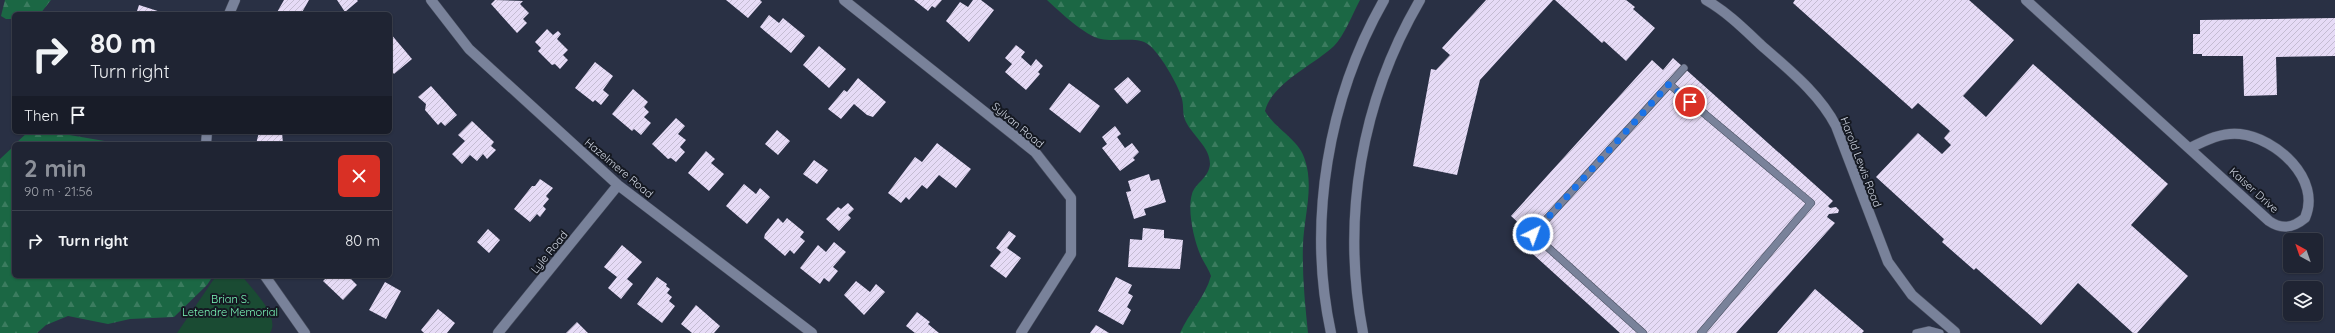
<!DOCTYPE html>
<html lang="en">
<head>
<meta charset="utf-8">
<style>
	:root { --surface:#1f2433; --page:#2c303f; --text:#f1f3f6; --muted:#a1a4ac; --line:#3c414e; --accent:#8c9099 }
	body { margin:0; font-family:Quicksand,sans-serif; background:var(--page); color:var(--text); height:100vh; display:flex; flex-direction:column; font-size:15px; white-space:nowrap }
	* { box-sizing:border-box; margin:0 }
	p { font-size:13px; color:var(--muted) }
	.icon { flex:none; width:22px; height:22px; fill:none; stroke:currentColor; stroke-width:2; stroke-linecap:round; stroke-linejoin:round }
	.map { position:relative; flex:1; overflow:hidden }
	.drawer { position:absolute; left:12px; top:142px; width:380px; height:136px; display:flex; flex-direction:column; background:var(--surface); border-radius:6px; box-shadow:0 1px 3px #0004,0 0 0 1px var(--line) }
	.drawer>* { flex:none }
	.guide { position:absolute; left:12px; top:12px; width:380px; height:122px; border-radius:6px; box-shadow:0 1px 3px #0004,0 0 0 1px var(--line); background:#1f2433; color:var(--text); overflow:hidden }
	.needle { width:26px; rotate:320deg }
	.buttons { position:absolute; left:2283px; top:233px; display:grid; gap:8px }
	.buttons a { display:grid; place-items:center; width:40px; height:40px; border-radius:6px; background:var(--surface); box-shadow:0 1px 3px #0004,0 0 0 1px var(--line); font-size:20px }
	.pin { position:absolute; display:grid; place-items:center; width:34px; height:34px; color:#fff; margin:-17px; border:2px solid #fff; border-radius:50%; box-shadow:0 1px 4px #0007 }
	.me { position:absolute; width:44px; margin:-22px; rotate:42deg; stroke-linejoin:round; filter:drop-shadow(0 0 3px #0008) }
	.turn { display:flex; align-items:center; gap:14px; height:84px; padding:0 12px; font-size:18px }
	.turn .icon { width:52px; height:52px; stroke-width:2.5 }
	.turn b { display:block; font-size:28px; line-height:34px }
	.then { display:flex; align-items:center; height:38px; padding:0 12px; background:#0003; gap:8px; font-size:15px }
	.round { display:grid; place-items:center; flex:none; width:42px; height:42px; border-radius:6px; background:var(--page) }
	.head { display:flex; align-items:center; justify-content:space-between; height:68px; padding:0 12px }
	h1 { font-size:24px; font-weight:700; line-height:30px; color:var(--accent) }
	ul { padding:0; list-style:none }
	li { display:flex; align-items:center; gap:12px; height:60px; padding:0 12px; border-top:1px solid var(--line) }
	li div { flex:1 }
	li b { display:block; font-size:15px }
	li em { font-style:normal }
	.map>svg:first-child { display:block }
</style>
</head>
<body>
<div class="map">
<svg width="2335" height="333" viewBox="0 0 2335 333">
	<defs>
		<pattern id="forest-firs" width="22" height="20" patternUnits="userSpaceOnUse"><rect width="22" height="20" fill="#1b6744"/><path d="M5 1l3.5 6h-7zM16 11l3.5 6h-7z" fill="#3b7c5f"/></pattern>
		<pattern id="building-hatch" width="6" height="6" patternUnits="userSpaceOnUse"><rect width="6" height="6" fill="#e6dbf6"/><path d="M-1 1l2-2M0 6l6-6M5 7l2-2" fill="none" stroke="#c4bcd2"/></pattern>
	</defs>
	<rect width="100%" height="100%" fill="#293044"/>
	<!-- forest -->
	<path fill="url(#forest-firs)" d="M5,0H51L40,14H14V19H6L1,16Z
		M1047,0H1360C1353,13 1344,36 1334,46C1314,65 1272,83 1265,111C1275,129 1300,140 1305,160C1314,187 1304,217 1303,245C1302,274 1305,304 1308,333H1180C1189,313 1205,297 1211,276C1208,267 1203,262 1200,254C1194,240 1187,210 1192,194C1195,183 1209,178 1210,164C1210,147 1193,136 1186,122C1182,114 1184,107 1182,99C1179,86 1158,49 1146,43C1135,37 1114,42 1101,39C1085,36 1059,11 1047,0Z
		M28,132H52L122,144H15Z
		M14,146V276H213L207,285L174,317L130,319L108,324L68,316L46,325L37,333H0V159Z"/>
	<!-- green -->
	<path fill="#1a4b33" d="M216,276H242C252,289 281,317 270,333H177Z"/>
	<!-- building -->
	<path fill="url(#building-hatch)" d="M284,0H309L301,14H276Z
		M337,0H357L358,1L345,12Z
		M495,0L523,1L520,4L529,13L523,19L527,23L517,33L491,4Z
		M726,0H760L762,2L748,18Z
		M914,0H942L935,8L932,6L928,11Z
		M973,0H981L994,10L969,42L946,21L960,2L968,7Z
		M1486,0H1553L1480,80L1457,175L1413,166L1431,69L1436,70L1450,55L1442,48Z
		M1555,0H1626L1635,7L1633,9L1655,28L1626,61L1604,41L1602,43Z
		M1795,0H1969L2014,40L1963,96L1986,117L2033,64L2168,184L2131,225L2188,276L2137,333H2133L2078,283L2041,325L1976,268L1974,270L1942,242L1944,239L1876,177L1918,133L1942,154L1951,145L1944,138L1950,131L1918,103L1912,109L1793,3Z
		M139,5L167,14H136Z
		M769,15L779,23L783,18L805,36L791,53L760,27Z
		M2335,18V56L2276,57L2277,95L2244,96L2243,56H2202V54H2193V34H2200V20Z
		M547,29L553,35L558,31L561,34L557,39L568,50L563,55L568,60L560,69L555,64L552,65L538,51L541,48L535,42Z
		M390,33L412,59L394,74L390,69Z
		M1016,45L1025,52L1021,57L1031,66L1036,59L1043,66L1038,72L1040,74L1026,90L1005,72L1012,64L1005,58Z
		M819,46L846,69L829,88L803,65Z
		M1673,58L1833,201L1828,206L1830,208L1836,207L1839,210L1838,213L1829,214L1827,217L1835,223L1736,333H1620L1513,236L1522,226L1511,216L1652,60L1663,70Z
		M595,62L613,76L603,90L609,95L601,105L595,100L593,102L575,88Z
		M1128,77L1141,91L1127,104L1114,89Z
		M858,78L886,102L873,117L867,115L854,104L841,119L828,109L844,90L847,92Z
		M1069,83L1100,106L1080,133L1049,109Z
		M431,86L457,115L445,126L441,122L438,125L425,110L426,104L418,97Z
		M633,89L648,102L644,107L649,112L644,117L651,123L641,135L634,129L632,131L612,114Z
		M676,118L685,126L678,134L686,140L680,147L685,152L676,162L671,158L668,159L652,144Z
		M472,121L494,142L491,146L496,150L487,159L483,154L477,161L470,155L462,164L452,154L465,141L458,135Z
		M1115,126L1121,134L1117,137L1125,148L1132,143L1139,152L1133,158L1135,160L1120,171L1102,148L1107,144L1102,137Z
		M777,130L790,141L778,155L765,144Z
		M259,132H282L283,144H256Z
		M937,143L971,169L956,188L939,175L927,189L922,185L909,200L906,197L901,203L888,193L915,157L922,162Z
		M706,151L715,159L711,163L724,174L709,191L688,173Z
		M814,160L828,170L817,184L803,174Z
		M1149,174L1151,181L1159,179L1166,202L1144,209L1146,215L1134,219L1126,192L1131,191L1128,181Z
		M540,179L553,188L546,196L549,199L543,206L546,209L540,217L537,214L530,222L514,209L532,186H535Z
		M744,184L756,194L760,188L770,197L747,224L726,206Z
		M848,203L854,209L848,215L851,218L839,231L826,219L838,207L841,209Z
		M778,218L783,223L787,218L804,232L800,237L805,241L794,254L790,250L785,256L764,238L765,234Z
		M1143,228L1164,230V238L1183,240L1180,269L1128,267L1130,239L1142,240Z
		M488,229L500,240L489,253L477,242Z
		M1009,231L1016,236L1007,248L1021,258L1006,278L990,266L1001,252L996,248Z
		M834,242L846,252L833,267L838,271L829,282L824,278L820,284L800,268L818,245L826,252Z
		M622,245L642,262L627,279L633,284L621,299L608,288L617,277L604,267Z
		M328,276H348L357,285L343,300L323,281Z
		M657,277L667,284L666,286L670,289L667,293L672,297L669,301L675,306L662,323L637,304Z
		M1116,277L1132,285L1128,293L1133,296L1127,307L1131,310L1123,325L1098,311Z
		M856,281L870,292L876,284L885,292L864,315L844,295Z
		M385,282L401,291L386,319L369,310Z
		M1815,289L1864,331L1862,333H1777Z
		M696,305L720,326L714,333H692L681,324Z
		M438,309L455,323L447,333H424L421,330Z
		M917,312L930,322L928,324L939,333H915L906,326Z
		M577,322L588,333H566Z
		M1096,325L1109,333H1090Z"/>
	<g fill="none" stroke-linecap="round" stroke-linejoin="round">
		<defs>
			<path id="service" d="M1669,84L1811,203L1701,333
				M1643,333L1533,234L1684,68
				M1916,333L1929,330L1940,333"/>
			<path id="minor" d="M431,0L469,49L618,185L812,333
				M844,0L1035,152L1071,198V254L1021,333
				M1706,0C1727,12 1744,29 1761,45C1788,69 1819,93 1836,126L1888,262L1912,295L1955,332
				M2026,0L2269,221C2282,230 2293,228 2305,218C2322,179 2276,138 2240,134C2222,132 2206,140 2190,148
				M229,14L235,0
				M206,144L207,132
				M265,276L305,333
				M498,333L618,185"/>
			<path id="secondary" d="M1331,333C1307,222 1328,98 1384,0
				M1363,333C1341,218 1361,101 1420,0"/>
		</defs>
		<!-- service casing -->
		<use href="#service" stroke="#474d5e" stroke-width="8"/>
		<!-- minor casing -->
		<use href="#minor" stroke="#474d5e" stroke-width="11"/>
		<!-- secondary casing -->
		<use href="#secondary" stroke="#474d5e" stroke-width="11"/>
		<!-- service -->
		<use href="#service" stroke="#79829a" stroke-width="7"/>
		<!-- minor -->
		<use href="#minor" stroke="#79829a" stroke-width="10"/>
		<!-- secondary -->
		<use href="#secondary" stroke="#79829a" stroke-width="10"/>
	</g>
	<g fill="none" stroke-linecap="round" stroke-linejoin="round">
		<!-- route -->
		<path stroke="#1a73e8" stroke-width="7" stroke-dasharray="0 12.6" d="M1533,234L1669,84L1690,102"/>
	</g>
	<g text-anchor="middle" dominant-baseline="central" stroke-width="4" stroke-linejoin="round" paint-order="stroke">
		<!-- street labels -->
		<g font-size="11" fill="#d0d6e3" stroke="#151922">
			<text transform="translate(1018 125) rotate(40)">Sylvan Road</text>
			<text transform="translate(1861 162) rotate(69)">Harold Lewis Road</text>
			<text transform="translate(619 168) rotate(40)">Hazelmere Road</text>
			<text transform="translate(2254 190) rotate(42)">Kaiser Drive</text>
			<text transform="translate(549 252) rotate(-51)">Lyle Road</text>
		</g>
		<!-- park labels -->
		<g font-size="11" fill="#7dfbbb" stroke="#151922">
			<text x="230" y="299">Brian S.<tspan x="230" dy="13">Letendre Memorial</tspan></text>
		</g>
	</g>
</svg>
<div class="buttons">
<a><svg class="needle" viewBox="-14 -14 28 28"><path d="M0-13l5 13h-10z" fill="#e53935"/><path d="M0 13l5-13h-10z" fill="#a1a4ac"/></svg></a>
<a><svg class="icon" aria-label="layers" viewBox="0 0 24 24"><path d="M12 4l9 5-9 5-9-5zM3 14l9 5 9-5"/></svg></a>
</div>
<div class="pin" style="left:1690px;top:102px;background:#d93025"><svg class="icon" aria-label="arrive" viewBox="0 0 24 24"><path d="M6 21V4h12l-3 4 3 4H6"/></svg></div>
<svg class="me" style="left:1533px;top:234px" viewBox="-20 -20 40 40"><circle r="17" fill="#1a73e8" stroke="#fff" stroke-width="3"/><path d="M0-11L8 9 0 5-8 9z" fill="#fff"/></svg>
<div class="guide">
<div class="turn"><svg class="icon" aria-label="right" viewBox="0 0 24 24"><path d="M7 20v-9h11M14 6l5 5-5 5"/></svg><div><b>80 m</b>Turn right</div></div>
<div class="then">Then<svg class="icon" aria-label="arrive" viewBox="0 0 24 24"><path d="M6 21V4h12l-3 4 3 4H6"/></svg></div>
</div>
<section class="drawer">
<div class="head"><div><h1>2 min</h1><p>90 m · 21:56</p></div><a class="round" style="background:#d93025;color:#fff"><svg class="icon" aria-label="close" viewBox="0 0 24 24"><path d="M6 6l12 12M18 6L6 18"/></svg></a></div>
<ul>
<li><svg class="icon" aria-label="right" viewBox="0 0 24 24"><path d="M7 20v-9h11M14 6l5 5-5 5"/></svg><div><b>Turn right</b></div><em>80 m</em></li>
</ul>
</section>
</div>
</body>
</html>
